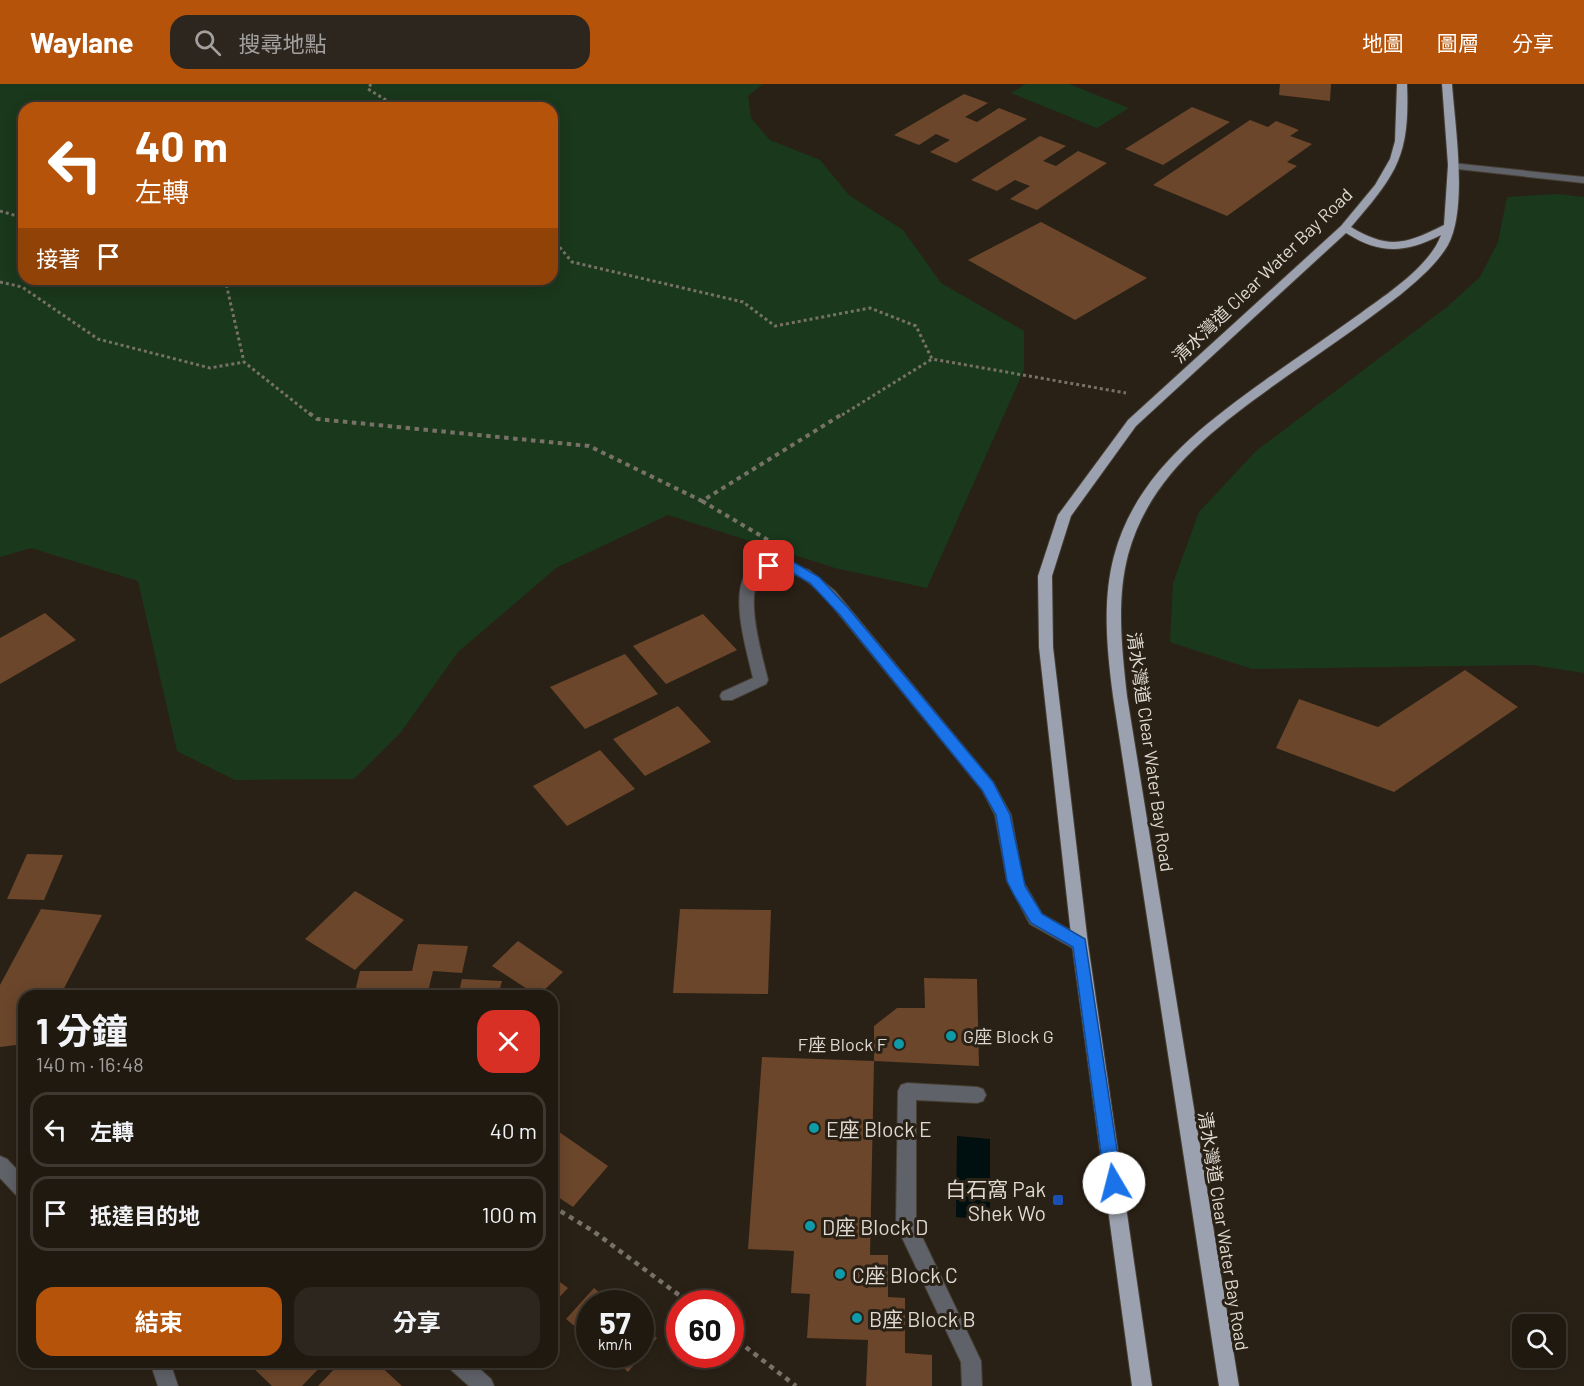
<!DOCTYPE html>
<html lang="zh-TW">
<head>
<meta charset="utf-8">
<style>
	:root { --surface:#201910; --page:#2d261e; --text:#f1f3f6; --muted:#a2a09f; --line:#3d3830; --accent:#b45309 }
	body { margin:0; font-family:Barlow,"Noto Sans TC",sans-serif; background:var(--page); color:var(--text); height:100vh; display:flex; flex-direction:column; font-size:22px; white-space:nowrap }
	* { box-sizing:border-box; margin:0 }
	p { font-size:20px; color:var(--muted) }
	.icon { flex:none; width:33px; height:33px; fill:none; stroke:currentColor; stroke-width:2; stroke-linecap:round; stroke-linejoin:round }
	.map { position:relative; flex:1; overflow:hidden }
	.side { position:absolute; left:18px; top:906px; width:540px; height:378px; display:flex; flex-direction:column; background:var(--surface); border-radius:18px; box-shadow:0 3px 15px #0003,0 0 0 2px var(--line) }
	.side>* { flex:none }
	.hud { position:absolute; left:18px; top:18px; width:540px; height:183px; border-radius:18px; box-shadow:0 3px 15px #0003,0 0 0 2px var(--line); background:#b45309; color:#fff; overflow:hidden }
	.fabs { position:absolute; left:1512px; top:1230px; display:grid; gap:12px }
	.fabs a { display:grid; place-items:center; width:54px; height:54px; border-radius:12px; background:var(--surface); box-shadow:0 3px 15px #0003,0 0 0 2px var(--line); font-size:30px }
	.speed { position:absolute; left:576px; top:1206px; display:flex; gap:12px; font-size:30px; font-weight:700; text-align:center }
	.speed>* { display:grid; place-content:center; width:78px; height:78px; border-radius:50%; background:var(--surface); box-shadow:0 3px 15px #0003,0 0 0 2px var(--line); line-height:1 }
	.speed small { font-size:15px; font-weight:400 }
	.speed .limit { border:9px solid #d22; background:#fff; color:#111 }
	.pin { position:absolute; display:grid; place-items:center; width:51px; height:51px; color:#fff; margin:-26px; border-radius:12px; box-shadow:0 3px 9px #0006 }
	.me { position:absolute; width:66px; margin:-33px; rotate:352deg; stroke-linejoin:round; filter:drop-shadow(0 0 4px #0008) }
	.turn { display:flex; align-items:center; gap:21px; height:126px; padding:0 18px; font-size:27px }
	.turn .icon { width:78px; height:78px; stroke-width:2.5 }
	.turn b { display:block; font-size:42px; line-height:51px }
	.then { display:flex; align-items:center; height:57px; padding:0 18px; background:#0003; gap:12px; font-size:22px }
	.round { display:grid; place-items:center; flex:none; width:63px; height:63px; border-radius:18px; background:var(--page) }
	.overview { display:flex; align-items:center; justify-content:space-between; height:102px; padding:0 18px }
	h1 { font-size:36px; font-weight:700; line-height:45px }
	.button { display:flex; gap:12px; margin-top:auto; padding:12px 18px }
	.button a { flex:1; height:69px; border-radius:18px; background:var(--accent); color:#fff; font-size:24px; font-weight:700; line-height:69px; text-align:center }
	.button a+a { background:var(--page); color:var(--text) }
	ul { padding:0; list-style:none }
	li { display:flex; align-items:center; gap:18px; height:75px; margin:0 12px 9px; padding:0 6px; border:3px solid var(--line); border-radius:18px }
	li div { flex:1 }
	li b { display:block; font-size:22px }
	li em { font-style:normal }
	header { display:flex; align-items:center; gap:36px; box-sizing:border-box; height:84px; padding:0 30px; background:var(--accent); color:#fff }
	header strong { font-size:28px }
	nav { display:flex; gap:33px; margin-inline-start:auto; font-size:21px }
	.search { width:420px; height:54px; background:var(--page); display:flex; align-items:center; gap:15px; box-sizing:border-box; padding:0 21px; border-radius:18px; color:var(--muted); font-size:22px }
	.map>svg:first-child { display:block }
</style>
</head>
<body>
<header>
<strong>Waylane</strong>
<div class="search"><svg class="icon" aria-label="search" viewBox="0 0 24 24"><circle cx="10" cy="10" r="6"/><path d="M15 15l6 6"/></svg>搜尋地點</div>
<nav><a>地圖</a><a>圖層</a><a>分享</a></nav>
</header>
<div class="map">
<svg width="1584" height="1302" viewBox="0 0 1584 1302">
	<rect width="100%" height="100%" fill="#2a2116"/>
	<!-- green -->
	<path fill="#1a381c" fill-rule="evenodd" d="M0,0H763L748,12L751,34L770,56L820,76L849,111L903,146L941,199L1024,247V286L927,504L835,484L668,431L556,484L458,568L401,648L354,695L235,696L177,667L138,497L31,464L0,473ZM24,24H552V195H24Z
		M1026,0H1069L1129,24L1097,44L1011,9Z
		M1557,110L1584,113V589L1532,581L1252,585L1170,558L1173,499L1199,428L1256,367L1447,223L1480,193L1498,158L1507,113Z"/>
	<!-- water -->
	<path fill="#000f10" d="M957,1052L990,1055V1136L956,1133Z"/>
	<!-- building -->
	<path fill="#6b462b" d="M1280,0H1331L1330,17L1279,11Z
		M964,10L988,19L965,33L977,38L999,24L1027,35L956,79L930,68L950,56L936,50L919,61L894,51Z
		M1192,23L1230,38L1163,81L1125,65Z
		M1250,36L1268,43L1276,37L1299,46L1290,52L1312,60L1287,78L1297,82L1227,132L1153,101Z
		M1040,52L1066,62L1043,77L1056,82L1078,67L1107,79L1037,126L1010,115L1030,102L1015,96L997,107L971,96Z
		M1041,138L1147,194L1075,236L968,176Z
		M45,529L76,556L0,600V554Z
		M703,530L737,566L666,600L633,562Z
		M625,570L658,610L585,645L550,603Z
		M1465,586L1518,623L1394,708L1276,664L1299,615L1378,643Z
		M678,622L711,658L645,692L613,655Z
		M600,666L635,705L567,742L533,702Z
		M27,770L63,771L44,816L7,815Z
		M355,807L404,836L355,886L305,855Z
		M41,825L102,831L60,912H24V960L0,963V901Z
		M680,825L771,826L768,910L673,909Z
		M518,857L563,888L538,912L492,882Z
		M418,860L468,862L462,889L433,887L427,912H354L360,887H412Z
		M924,894L977,895L979,982L874,977L870,1171H888V1213L905,1214V1269L932,1271V1302H866L868,1256L807,1254L810,1210L791,1209L794,1167L748,1165L762,973L874,977V942L897,924H925Z
		M462,895L502,897L498,912H458Z
		M552,1043L608,1082L573,1123L552,1109Z
		M552,1192L568,1204L552,1221Z
		M594,1204L613,1220H590V1255L566,1235Z
		M640,1241L657,1254L628,1288L608,1270H640Z
		M247,1278H325L302,1302H272Z
		M341,1278H376L402,1302H318Z"/>
	<g fill="none" stroke-linecap="round" stroke-linejoin="round">
		<defs>
			<path id="lane" d="M775,477L809,486L835,507L993,698L1011,731L1023,797L1042,830L1086,855L1088,860L1086,865L1080,867L1074,865L1030,840L1007,797L995,731L982,706L833,523C818,506 801,487 777,486C734,484 763,573 768,596L766,600L732,616H722L720,612L722,608L753,594C747,567 726,502 752,483C759,478 767,477 775,477Z
				M907,999L977,1003L983,1005L986,1011L983,1017L977,1019L916,1016V1140L981,1277L982,1302H962L961,1278L896,1141L898,1007L901,1001Z
				M447,1278H472L491,1295L494,1302H469L450,1285Z"/>
			<path id="street" d="M1452,79L1584,93V99L1448,84V80Z
				M0,1072L7,1075L24,1093V1115L17,1112L0,1094Z
				M150,1278H170L178,1302H158Z"/>
			<path id="primary" d="M1397,0H1407C1410,72 1397,90 1351,143C1389,166 1406,160 1444,141L1448,81L1442,0H1452C1455,41 1468,125 1448,161C1437,180 1417,197 1400,211C1359,243 1315,272 1273,302C1211,347 1149,393 1128,471C1116,517 1122,566 1127,612L1239,1302H1219L1113,612C1107,566 1102,517 1114,472C1135,392 1200,343 1264,297C1296,274 1329,252 1361,229C1387,210 1430,182 1441,151C1405,169 1381,171 1346,149L1136,342L1071,432L1052,492L1053,563L1088,860L1152,1302H1132L1072,860L1039,563L1038,492L1058,431L1128,336L1341,142L1375,101L1390,75L1395,57Z"/>
		</defs>
		<!-- lane casing -->
		<use href="#lane" stroke="#473e34" stroke-width="2"/>
		<!-- street casing -->
		<use href="#street" stroke="#473e34" stroke-width="2"/>
		<!-- primary casing -->
		<use href="#primary" stroke="#473e34" stroke-width="2"/>
		<!-- path-far2 -->
		<path stroke="#787167" stroke-width="3" stroke-dasharray="3 3" stroke-linecap="butt" d="M371,0L368,5L399,24
			M0,127L24,134
			M552,154L572,178L743,218L775,242L870,224L916,242L932,275L1126,309
			M225,195L244,278L311,331
			M0,198L22,203L98,255L210,284L244,278
			M842,331L932,275"/>
		<!-- path-far1 -->
		<path stroke="#787167" stroke-width="4" stroke-dasharray="4.5 4.5" stroke-linecap="butt" d="M309,329L317,335L589,362L702,417L844,329
			M702,417L768,456"/>
		<!-- path -->
		<path stroke="#787167" stroke-width="4.5" stroke-dasharray="5 5" stroke-linecap="butt" d="M552,1122L593,1147L691,1220
			M730,1251L796,1302"/>
		<!-- lane -->
		<use href="#lane" fill="#5f6268" fill-rule="evenodd"/>
		<!-- street -->
		<use href="#street" fill="#5f6268" fill-rule="evenodd"/>
		<!-- primary -->
		<use href="#primary" fill="#9ba1ae" fill-rule="evenodd"/>
	</g>
	<!-- route -->
	<path fill="#1a73e8" stroke="#114b97" stroke-width="1.5" d="M769,477L795,479L819,493L849,525L993,698L1010,731L1025,802L1042,830L1085,855L1122,1099L1120,1105L1114,1107L1108,1105L1105,1099L1073,863L1031,839L1014,811L1007,797L996,731L982,706L840,531L810,499L788,486L764,484L762,482Z"/>
	<!-- markers -->
	<g fill="#0f9aa8" stroke="#2a2116" stroke-width="2">
		<circle cx="951" cy="952" r="6"/>
		<circle cx="899" cy="960" r="6"/>
		<circle cx="814" cy="1044" r="6"/>
		<circle cx="810" cy="1142" r="6"/>
		<circle cx="840" cy="1190" r="6"/>
		<circle cx="857" cy="1234" r="6"/>
	</g>
	<rect fill="#1a4fb4" stroke="#2a2116" stroke-width="2" x="1052" y="1110" width="12" height="12" rx="3"/>
	<g text-anchor="middle" dominant-baseline="central" stroke-width="6" stroke-linejoin="round" paint-order="stroke">
		<!-- street labels -->
		<g font-size="18" fill="#dfd9d1" stroke="#2a2116">
			<text transform="translate(1262 191) rotate(-44)">清水灣道 Clear Water Bay Road</text>
			<text transform="translate(1151 668) rotate(82)">清水灣道 Clear Water Bay Road</text>
			<text transform="translate(1224 1147) rotate(81)">清水灣道 Clear Water Bay Road</text>
		</g>
		<!-- poi labels -->
		<g font-size="18" fill="#dfd9d1" stroke="#2a2116" text-anchor="start">
			<text x="963" y="952">G座 Block G</text>
			<text x="887" y="960" text-anchor="end">F座 Block F</text>
		</g>
		<!-- near-poi labels -->
		<g font-size="21" fill="#dfd9d1" stroke="#2a2116" text-anchor="start">
			<text x="826" y="1044">E座 Block E</text>
			<text x="1046" y="1104" text-anchor="end">白石窩 Pak<tspan x="1046" dy="24">Shek Wo</tspan></text>
			<text x="822" y="1142">D座 Block D</text>
			<text x="852" y="1190">C座 Block C</text>
			<text x="869" y="1234">B座 Block B</text>
		</g>
	</g>
</svg>
<div class="fabs">
<a><svg class="icon" aria-label="search" viewBox="0 0 24 24"><circle cx="10" cy="10" r="6"/><path d="M15 15l6 6"/></svg></a>
</div>
<div class="speed"><div>57<small>km/h</small></div><div class="limit">60</div></div>
<div class="pin" style="left:769px;top:482px;background:#d93025"><svg class="icon" aria-label="arrive" viewBox="0 0 24 24"><path d="M6 21V4h12l-3 4 3 4H6"/></svg></div>
<svg class="me" style="left:1114px;top:1099px" viewBox="-20 -20 40 40"><circle r="19" fill="#fff"/><path d="M0-13L10 11 0 6-10 11z" fill="#1a73e8"/></svg>
<div class="hud">
<div class="turn"><svg class="icon" aria-label="left" viewBox="0 0 24 24"><path d="M17 20v-9H6M10 6l-5 5 5 5"/></svg><div><b>40 m</b>左轉</div></div>
<div class="then">接著<svg class="icon" aria-label="arrive" viewBox="0 0 24 24"><path d="M6 21V4h12l-3 4 3 4H6"/></svg></div>
</div>
<section class="side">
<div class="overview"><div><h1>1 分鐘</h1><p>140 m · 16:48</p></div><a class="round" style="background:#d93025;color:#fff"><svg class="icon" aria-label="close" viewBox="0 0 24 24"><path d="M6 6l12 12M18 6L6 18"/></svg></a></div>
<ul>
<li><svg class="icon" aria-label="left" viewBox="0 0 24 24"><path d="M17 20v-9H6M10 6l-5 5 5 5"/></svg><div><b>左轉</b></div><em>40 m</em></li>
<li><svg class="icon" aria-label="arrive" viewBox="0 0 24 24"><path d="M6 21V4h12l-3 4 3 4H6"/></svg><div><b>抵達目的地</b></div><em>100 m</em></li>
</ul>
<div class="button"><a>結束</a><a>分享</a></div>
</section>
</div>
</body>
</html>
